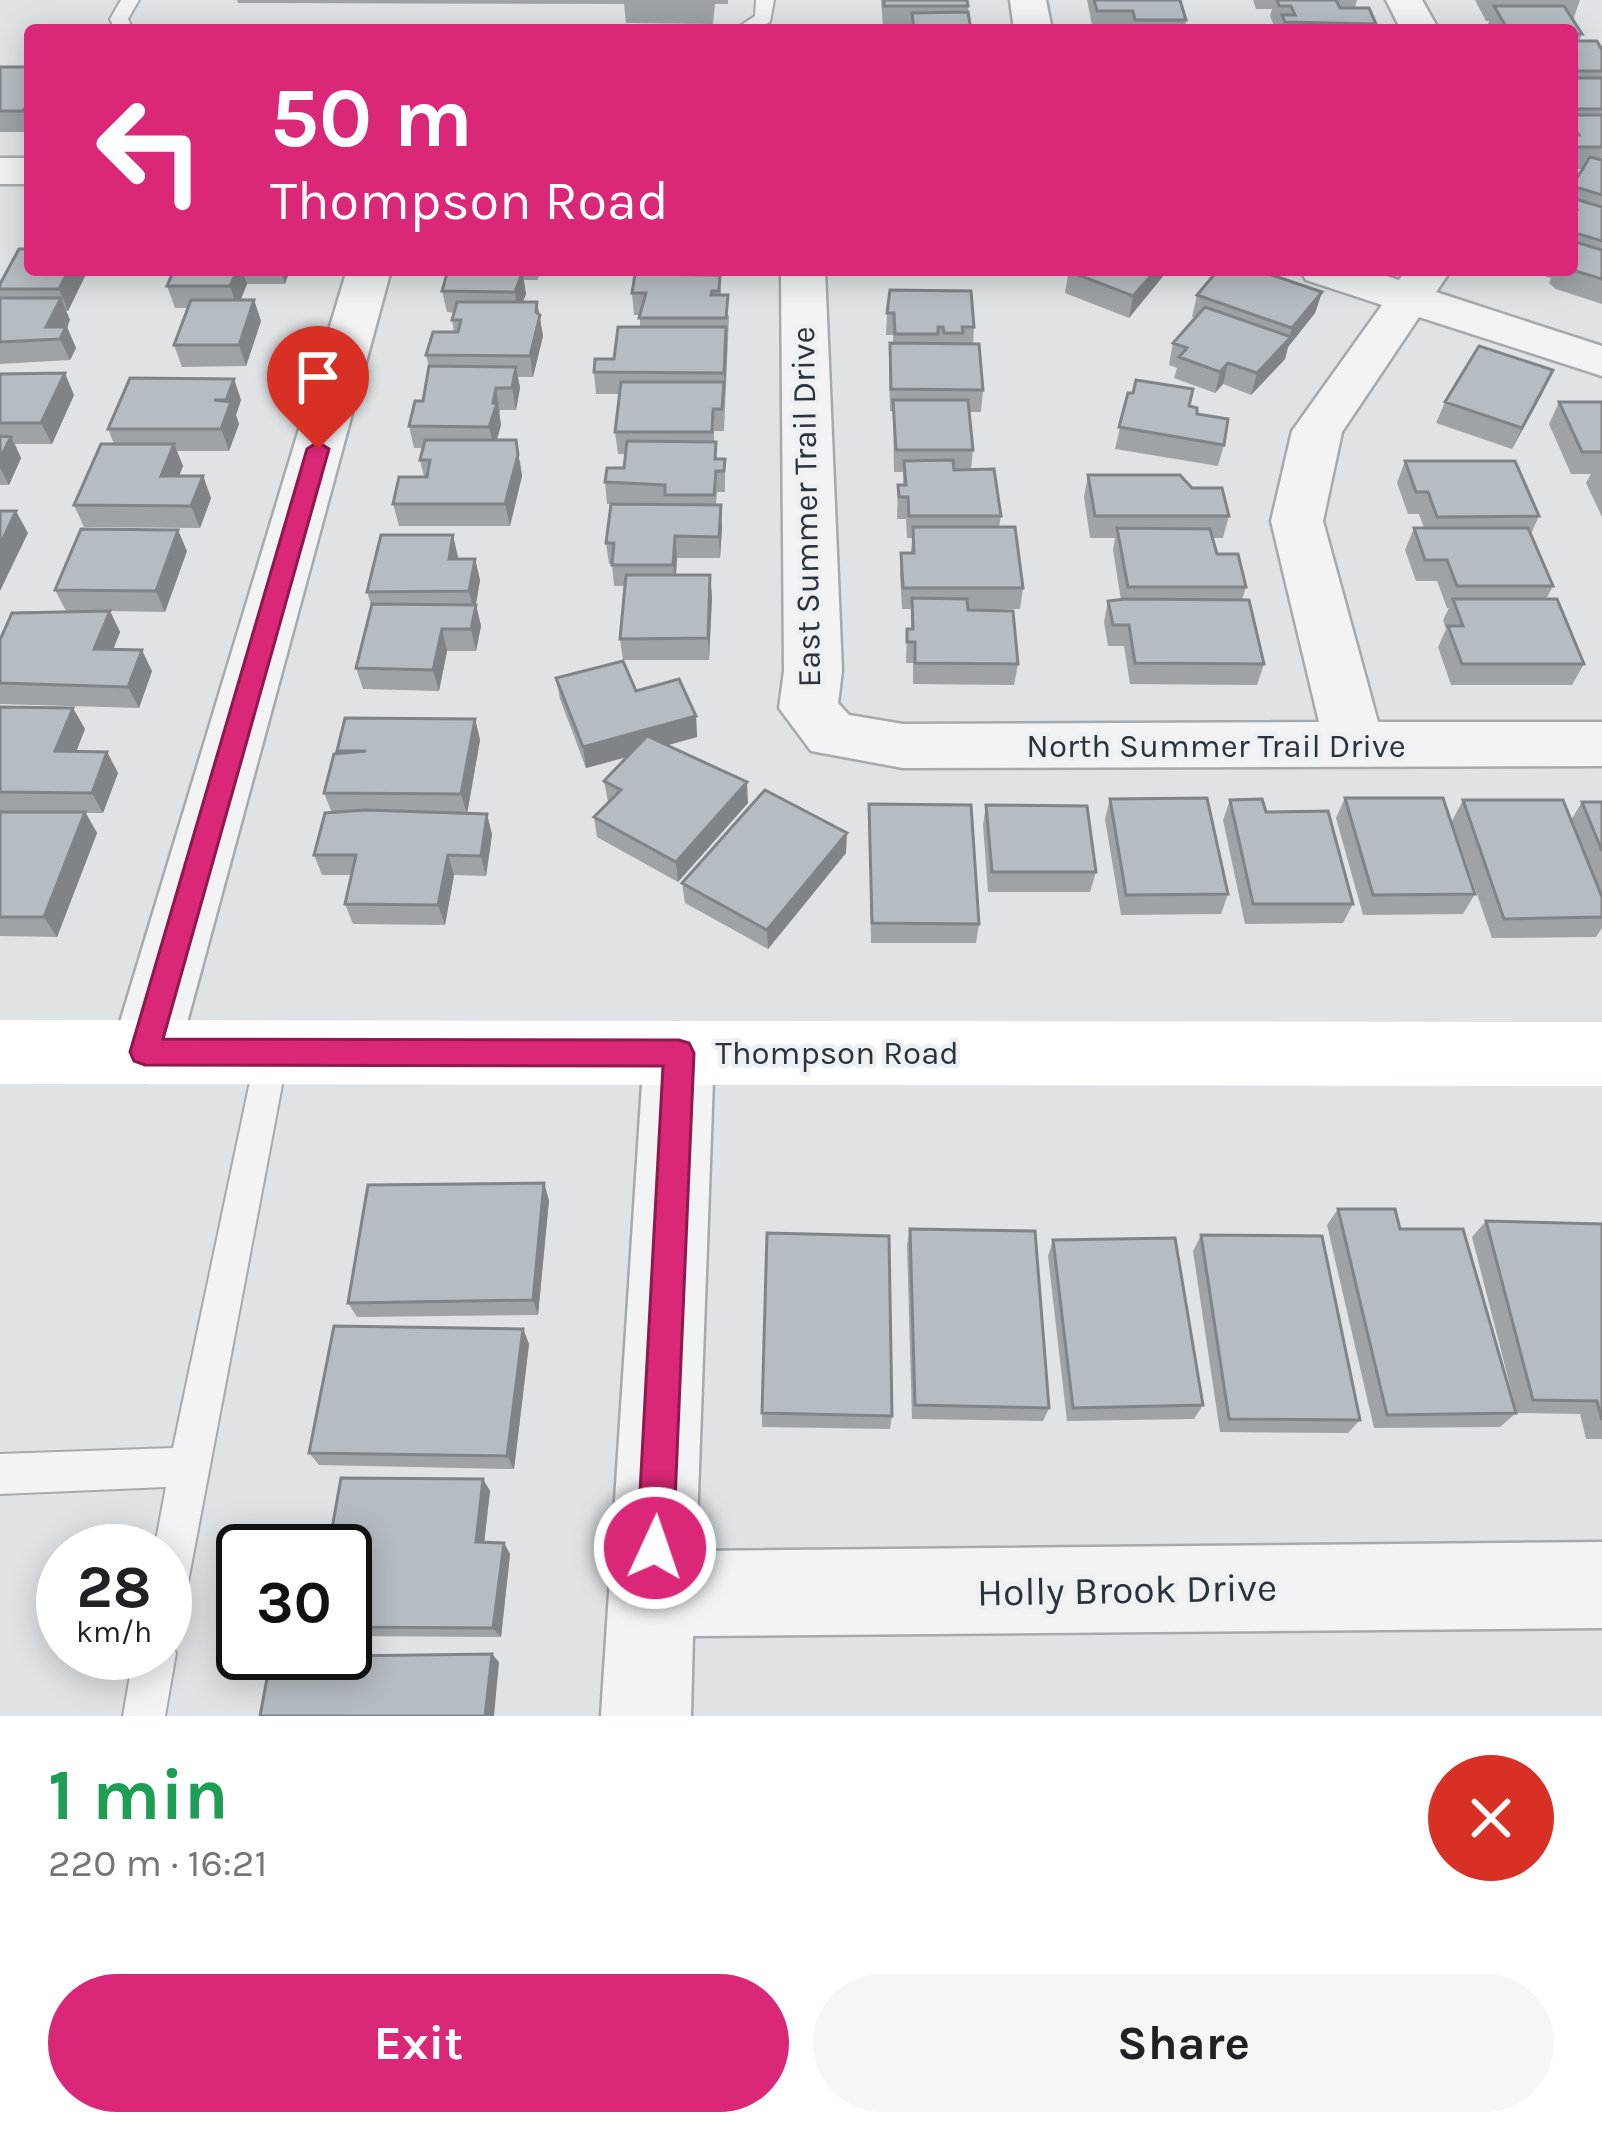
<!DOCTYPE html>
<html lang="en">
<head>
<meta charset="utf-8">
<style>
	:root { --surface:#fff; --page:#f6f6f6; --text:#202124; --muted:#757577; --accent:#db2777 }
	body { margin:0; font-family:Karla,sans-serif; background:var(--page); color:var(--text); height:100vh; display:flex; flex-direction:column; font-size:45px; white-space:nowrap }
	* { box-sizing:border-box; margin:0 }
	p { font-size:39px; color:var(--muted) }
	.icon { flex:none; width:66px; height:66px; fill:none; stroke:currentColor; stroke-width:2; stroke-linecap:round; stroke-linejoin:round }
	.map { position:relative; height:1716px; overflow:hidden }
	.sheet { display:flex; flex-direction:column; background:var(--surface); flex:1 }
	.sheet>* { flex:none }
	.guide { position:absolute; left:24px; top:24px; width:1554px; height:252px; border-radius:12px; box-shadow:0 6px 30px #0003; background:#db2777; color:#fff; overflow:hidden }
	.speed { position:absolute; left:36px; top:1524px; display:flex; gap:24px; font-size:60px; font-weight:700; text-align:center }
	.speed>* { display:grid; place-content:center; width:156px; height:156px; border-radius:50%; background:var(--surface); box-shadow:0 6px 30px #0003; line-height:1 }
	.speed small { font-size:30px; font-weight:400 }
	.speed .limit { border:6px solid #111; border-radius:18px; background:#fff; color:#111 }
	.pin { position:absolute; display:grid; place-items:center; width:102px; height:102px; color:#fff; margin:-123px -51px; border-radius:50% 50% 50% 0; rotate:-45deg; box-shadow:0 0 12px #0007 }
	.pin .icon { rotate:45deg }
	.me { position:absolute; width:132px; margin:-66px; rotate:3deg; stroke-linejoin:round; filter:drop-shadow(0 0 9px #0008) }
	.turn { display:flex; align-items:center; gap:42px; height:252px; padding:0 48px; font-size:54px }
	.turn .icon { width:156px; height:156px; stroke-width:2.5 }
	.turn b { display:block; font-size:84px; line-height:102px }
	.round { display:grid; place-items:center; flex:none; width:126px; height:126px; border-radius:63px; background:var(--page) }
	.overview { display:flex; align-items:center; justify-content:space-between; height:204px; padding:0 48px }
	h1 { font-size:72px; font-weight:700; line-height:90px; color:#1e9e55 }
	.primary-button { display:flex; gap:24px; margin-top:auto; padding:24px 48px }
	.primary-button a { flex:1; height:138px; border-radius:72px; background:var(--accent); color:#fff; font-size:48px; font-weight:700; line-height:138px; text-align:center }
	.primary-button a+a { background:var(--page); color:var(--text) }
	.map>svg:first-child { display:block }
</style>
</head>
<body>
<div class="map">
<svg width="1602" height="1716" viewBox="0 0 1602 1716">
	<rect width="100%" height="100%" fill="#dfe3e6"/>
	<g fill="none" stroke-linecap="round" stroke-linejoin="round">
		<defs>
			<path id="lane" d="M121,0H139L128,19L133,30H115L110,19Z
				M756,0H774L770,22L756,30H734L755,16Z
				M272,1039L284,1043L288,1053L185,1598L179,1612L165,1618V1551H154L166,1487L0,1494V1454L173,1448L256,1053L260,1043Z
				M165,1636L176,1653L165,1716H123L134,1653H165Z"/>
			<path id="street" d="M1010,0H1046L1052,30H1014Z
				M1386,0H1422L1439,30H1401Z
				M0,158H30V184H0Z
				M347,270H391L179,1052L169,1073L145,1082L121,1073L111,1052Z
				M781,270H825L842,671L838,703L849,715L903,724L1319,722L1271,521L1292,431L1382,305L1306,280L1300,270H1367L1399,280L1406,270H1451L1436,292L1602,346V376L1419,317L1342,432L1323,521L1378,722H1602V766L903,768L811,751L779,708L784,671Z
				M679,1023L703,1032L714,1053L696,1551L1602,1542V1628L693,1636L691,1716H601L644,1053L655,1032Z"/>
		</defs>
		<!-- lane casing -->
		<use href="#lane" stroke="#a5aaaf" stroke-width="4"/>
		<!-- street casing -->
		<use href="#street" stroke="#a5aaaf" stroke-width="5"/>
		<!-- lane -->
		<use href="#lane" fill="#f1f3f5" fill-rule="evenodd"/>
		<!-- street -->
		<use href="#street" fill="#f1f3f5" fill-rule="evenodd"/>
		<!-- secondary -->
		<path fill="#fff" fill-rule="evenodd" d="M0,1020L1602,1022V1086L0,1084Z"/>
	</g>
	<!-- wall -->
	<path fill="#9da3a7" d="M237,0H728V4H715L713,24L626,23L624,4L238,3Z
		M881,0H967L971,30H911V27H883Z
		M1087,0H1181L1186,20L1185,30H1093Z
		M1253,0H1357L1355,8L1376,24L1375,29L1380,30H1279V26H1274L1270,16L1272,9H1256Z
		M1475,0H1580L1573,20L1582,34L1579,41L1602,50V304L1556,289L1549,283L1551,278L1527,271L1572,270V184L1582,169H1572V30H1489L1487,27L1489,21H1486Z
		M0,67H30V132H0Z
		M88,270L68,311H66L70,320L67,327L76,348L70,360L0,364V284Z
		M174,270H290L285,284H247L241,300H254L261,321L246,366L182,367L174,345L188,308H175L167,286Z
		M448,270H540L538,280H524L526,294L523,302H537L543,336L533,377H518L520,388L516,410H500L499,414L501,425L497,440L520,461L522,476L510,526H399L393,504L424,477L420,460L423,448H414L409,426L423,401L429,367L426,355L454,332L452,320L454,313L447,312L442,291Z
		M637,270H718L721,295L729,317L724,431H714V442L717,459H725V492H717L716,505L722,527L720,558H677L676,575H710L712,597L709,660H623L620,639L625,586H614L612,564H609L606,543L611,504H607L605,482L624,468L626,454H618L615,432L620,394H596L594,372L614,359L640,327V315H634L632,293Z
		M1069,270H1168L1129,318L1065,293Z
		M971,291L974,327L973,344L983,390L981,412H969L973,450L971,470L1001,516L999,527L1023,588L1020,609H968L1018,664L1014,685L913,684V663H906L907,629H911V609H902L900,574L901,553H911L912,538H907L906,519H897L898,485H903V472H894L893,411H890L889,365L890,343H893V335H886L887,313Z
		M1322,292L1315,313L1288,347L1285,359L1251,395L1223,384L1215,393L1174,378L1177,368L1169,365L1173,343L1195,318L1192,317L1197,295Z
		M0,374L74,395L52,444H15L21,458L9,485H0Z
		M234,379L241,400L236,415L239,424L229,451H177L183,466L179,476H203L211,498L200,528L84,527L74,505L114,444L108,429Z
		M1543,392L1512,449L1436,423L1445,402Z
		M1128,393L1189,406L1224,445L1218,466L1115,449Z
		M1559,402H1602V517L1586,483L1591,474H1571L1549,424Z
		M1405,461L1539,516L1531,534L1553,586L1546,599L1584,664L1572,685H1451L1438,647L1446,629L1443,620L1449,608H1447L1437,581H1416L1405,550L1414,528H1424L1419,514H1408L1397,483Z
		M1088,475L1192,488L1229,516L1223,538H1213L1217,554L1246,587L1242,600L1264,664L1257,685L1130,684L1124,646H1108L1104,622L1108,601L1121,600L1113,550L1115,538H1090L1084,497Z
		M187,551L165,612L110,611L120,632L113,650L152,671L139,708L0,704V640L66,611L55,590Z
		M458,557V559H475L480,580L476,605L481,626L476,651H447L439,691L363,689L356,668L372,608L367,592Z
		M556,678L636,691L696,716L697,737L667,745L748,803L678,882L597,837L594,817L608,802L604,781L628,757L586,768L560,699Z
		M0,707L85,729L76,752H107L118,773L103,813H86L97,833L57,937L0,936Z
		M475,719L480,740L467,814H487L492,835L486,876L454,875L445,925L353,924L345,904L352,875H322L314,855L332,813L324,793L338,753L337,751Z
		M1345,798L1475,894L1463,914L1363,915L1336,818Z
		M1110,799L1228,894L1221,914L1121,915L1105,819Z
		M1230,800L1266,812L1353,904L1343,923L1245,924L1223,820Z
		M1463,800L1571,820L1582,802H1602V928L1596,937L1492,938L1452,821Z
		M869,804L979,924L976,943H871Z
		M986,805L1096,872L1090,892H988L983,825Z
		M846,853L768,949L685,903L682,883Z
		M549,1200L538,1315L357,1317L348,1303Z
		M1338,1209L1400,1229L1516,1413L1500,1427L1374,1428L1327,1225Z
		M1486,1221L1602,1224V1439H1586L1580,1414L1517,1413L1472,1237Z
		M910,1229L1049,1408L1043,1421L912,1419L907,1245Z
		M1201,1235L1360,1420L1348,1433L1220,1432L1193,1251Z
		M1053,1240L1203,1405L1194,1419L1067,1421L1048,1256Z
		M523,1329L529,1344L514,1469L319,1465L309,1453Z
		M762,1413L892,1416L890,1429L762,1427Z
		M483,1479L490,1491L484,1542L504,1543L510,1554L501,1637L345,1636V1551Z"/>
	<!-- shaded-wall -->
	<path fill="#7f8488" d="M30,100V127L23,111Z
		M69,270H88L68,311L59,289Z
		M237,270H242L247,284L237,308L230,286Z
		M281,270H290L285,284Z
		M518,270H522L526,294L518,313L515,292Z
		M1156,270H1168L1129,318L1133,296Z
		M1322,292L1315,313L1288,347L1285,359L1251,395L1257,373L1289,340L1292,328Z
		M61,298L70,320L67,327L76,348L70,360L60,339L46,327Z
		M254,300L261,321L246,366L239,345Z
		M537,302L543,336L533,377L530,356Z
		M726,327L727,348L725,395L724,373Z
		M1228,363L1223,384L1215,393L1220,372Z
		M516,367L520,388L516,410L512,388Z
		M1553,370L1543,392L1512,449L1522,428Z
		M65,373L74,395L52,444L41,423Z
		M234,379L241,400L236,415L239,424L229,451L221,429L229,409L226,400Z
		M496,388L501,425L494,448L489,427Z
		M11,437L21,458L9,485L0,468V458Z
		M516,440L522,476L510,526L505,504Z
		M174,444L183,466L170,498L161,476Z
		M203,476L211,498L200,528L191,506Z
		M721,505L722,527L720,558L719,537Z
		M16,511L28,533L0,591V545Z
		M178,530L187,551L165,612L156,591Z
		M453,535L458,557L454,580L449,559Z
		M675,536L677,558L675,586L673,565Z
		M475,559L480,580L474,613L469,591Z
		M710,575L712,597L709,660L708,638Z
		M476,605L481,626L476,651L471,629Z
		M110,611L120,632L105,670L94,649Z
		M442,629L447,651L439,691L433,670Z
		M142,650L152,671L139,708L128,687Z
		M73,708L85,729L68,772L55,751Z
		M696,716L697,737L586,768L583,747Z
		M475,719L480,740L467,814L461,794Z
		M107,752L118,773L103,813L92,793Z
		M747,782L748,803L678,882L676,862Z
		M85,812L97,833L57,937L44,917Z
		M487,814L492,835L486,876L481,856Z
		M847,833L846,853L768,949L767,930Z
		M448,855L454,875L445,925L438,905Z
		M544,1183L549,1200L538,1315L533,1300Z
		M523,1329L529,1344L514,1469L507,1456Z
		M483,1479L490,1491L483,1553L476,1542Z
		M504,1543L510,1554L501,1637L493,1628Z
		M492,1654L499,1662L494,1716H485Z"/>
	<!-- building -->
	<path fill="#b6bdc2" stroke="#7f8488" stroke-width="3" d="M884,0H967L968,6H884Z
		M1094,0H1180L1186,20H1135L1133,11H1097Z
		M1277,0H1336L1340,8H1369L1376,24L1285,22L1282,15H1295L1291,6H1279Z
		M1494,6H1564L1582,34H1572V30H1508Z
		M968,12L971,30H914L912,13Z
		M1572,41H1597L1602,50V71H1572Z
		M0,67H30V100L23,111H0Z
		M1572,78H1602V109H1572Z
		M1572,115H1602V147H1575L1572,143V135H1579L1572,124Z
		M1590,157L1602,160V195L1572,186Z
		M1572,198L1602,207V241L1572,232V218L1577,210L1572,208Z
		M1572,241L1602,250V279L1572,270Z
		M19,249H30V270H69L59,289H0V284Z
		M174,270H237L230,286H167Z
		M448,270H518L522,273L515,292L442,291Z
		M1069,270H1156L1133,296L1068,271Z
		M1218,270H1257L1322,292L1292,328L1197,295Z
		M635,274L720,275L719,291H712L711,295H728L726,318H639L646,293H632Z
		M890,290L971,291L974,327H962L963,333H944L943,327H938V334H895L894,313H887Z
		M0,298H61L46,327H66L60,339L0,342Z
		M191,300H254L239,345H174Z
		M457,302H537L536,312L540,315L530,356L426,355L433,332H458L461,320H452Z
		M1205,307L1291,337L1257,373L1228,363L1220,372L1179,357L1187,348L1173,343Z
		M618,327H726L724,373L594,372L595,359H614Z
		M890,343L979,344L983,390L891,389Z
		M1479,346L1553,370L1522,428L1445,402Z
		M429,366L516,367L512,388H496L493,403H497L489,427L409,426L415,401H423Z
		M65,373L41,423H0V374Z
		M130,378L234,379L226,400H214L231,402L221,429H108Z
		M1136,380L1193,389L1189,406L1197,408V414L1228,419L1224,445L1119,427L1128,393H1133Z
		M621,382H724L722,409H713L712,432H615Z
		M893,400H968L973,450H896Z
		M1559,402H1602V452H1582Z
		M0,436L11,437L0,458Z
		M425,440H516L518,455L505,504H393L399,477H427L430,460H420Z
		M627,441L716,442L715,459H725L724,471H716L714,495H665V485L605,482L607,468H624Z
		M101,444H174L161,476H203L191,506L74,505Z
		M953,460L954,470L994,469L1001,516H909L908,497H899L898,485H906L904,461Z
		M1405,461H1515L1539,516L1437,517L1428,492H1416Z
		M1088,475H1180L1192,488H1222L1229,516H1095Z
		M611,504L721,505L719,537L675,536L673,565H612L614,543H606Z
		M0,511H16L0,545Z
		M913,527H1015L1023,588H903L901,553H914Z
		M1117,528L1210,529L1217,554H1238L1246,587H1128Z
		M1414,528H1528L1553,586H1457L1447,560H1425Z
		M81,529L178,530L156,591L55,590Z
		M381,535H453L449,559H475L469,591L367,592Z
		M626,575H710L708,638L620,639Z
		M912,598L967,599L968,610L1013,611L1018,664L915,663V642H907V629H913Z
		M1125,599L1249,600L1264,664L1135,663L1129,625H1113L1108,601Z
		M1453,599H1557L1584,664H1462L1448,626H1463Z
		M372,604L476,605L471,629H442L433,670L356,668Z
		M110,611L94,649L142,650L128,687L0,683V640L12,613Z
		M623,661L636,691L679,679L696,716L583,747L556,678Z
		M0,707L73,708L55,751L107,752L92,793L0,792Z
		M345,718L475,719L461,794L324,793L334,754L366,751H337Z
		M647,736L747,782L676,862L594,817L621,790L604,781Z
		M765,790L847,833L767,930L682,883Z
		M1207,798L1228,894L1126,895L1110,799Z
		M1345,798H1443L1475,894L1373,895Z
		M1262,799L1266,812L1328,811L1353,904H1253L1230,800Z
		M1463,800H1563L1602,897V917L1504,919Z
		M1582,802H1602V851Z
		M869,804L971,805L979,924L872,923Z
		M986,805L1087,806L1096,872H992Z
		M365,810L487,814L481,856L448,855L438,905L345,904L356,855H314L325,813Z
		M0,812H85L44,917H0Z
		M544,1183L533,1300L348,1303L368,1185Z
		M1338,1209H1395L1400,1229H1463L1516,1413L1387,1415Z
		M1486,1221L1602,1224V1420L1597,1401L1533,1400Z
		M910,1229L1035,1231L1049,1408L915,1405Z
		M767,1233L889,1236L892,1416L762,1413Z
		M1201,1235L1322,1236L1360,1420L1229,1419Z
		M1175,1238L1203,1405L1073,1408L1053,1240Z
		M334,1326L523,1329L507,1456L309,1453Z
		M341,1478L483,1479L476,1542L504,1543L493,1628L345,1627V1551H328Z
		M492,1654L485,1716H260L271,1657Z"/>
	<!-- route -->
	<path fill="#db2777" stroke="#8e194d" stroke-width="3" d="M318,442L329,449L163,1039L679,1040L689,1043L694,1053L673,1548L668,1561L655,1566L642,1561L637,1548L663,1066L145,1065L134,1061L130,1052L307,449Z"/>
	<g text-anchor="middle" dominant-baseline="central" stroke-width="9" stroke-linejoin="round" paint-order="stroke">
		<!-- street labels -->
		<g font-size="33" fill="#2a323b" stroke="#eef1f4">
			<text transform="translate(806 507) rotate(-91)">East Summer Trail Drive</text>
			<text x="1216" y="746">North Summer Trail Drive</text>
			<text x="837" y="1053">Thompson Road</text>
		</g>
		<!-- near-street labels -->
		<g font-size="39" fill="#2a323b" stroke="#eef1f4">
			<text transform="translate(1127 1590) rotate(-1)">Holly Brook Drive</text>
		</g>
	</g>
</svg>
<div class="speed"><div>28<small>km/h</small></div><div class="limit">30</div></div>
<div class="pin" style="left:318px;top:449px;background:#d93025"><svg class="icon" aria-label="arrive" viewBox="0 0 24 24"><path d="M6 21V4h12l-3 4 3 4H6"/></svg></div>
<svg class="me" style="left:655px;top:1548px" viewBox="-20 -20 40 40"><circle r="17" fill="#db2777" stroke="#fff" stroke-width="3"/><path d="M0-11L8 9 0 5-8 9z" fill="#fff"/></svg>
<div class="guide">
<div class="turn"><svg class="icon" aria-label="left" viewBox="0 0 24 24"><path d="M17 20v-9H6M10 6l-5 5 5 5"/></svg><div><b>50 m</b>Thompson Road</div></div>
</div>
</div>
<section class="sheet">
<div class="overview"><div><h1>1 min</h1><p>220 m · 16:21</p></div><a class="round" style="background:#d93025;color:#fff"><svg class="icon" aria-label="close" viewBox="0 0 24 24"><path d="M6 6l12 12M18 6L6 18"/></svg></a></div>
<div class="primary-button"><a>Exit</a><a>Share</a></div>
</section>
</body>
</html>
